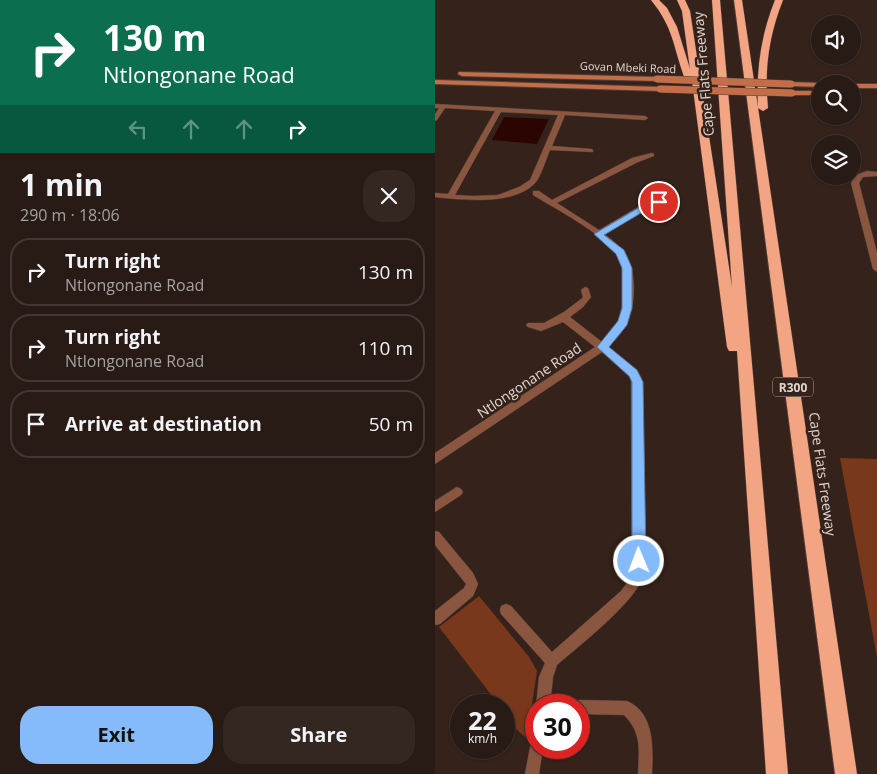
<!DOCTYPE html>
<html lang="en">
<head>
<meta charset="utf-8">
<style>
	:root { --surface:#281a14; --page:#342722; --text:#f1f3f6; --muted:#a5a1a0; --line:#443834; --accent:#85bbfb }
	body { margin:0; font-family:"Open Sans",sans-serif; background:var(--page); color:var(--text); height:100vh; display:flex; flex-direction:column; font-size:19px; white-space:nowrap }
	* { box-sizing:border-box; margin:0 }
	p { font-size:16px; color:var(--muted) }
	.icon { flex:none; width:28px; height:28px; fill:none; stroke:currentColor; stroke-width:2; stroke-linecap:round; stroke-linejoin:round }
	.map { position:relative; flex:1; overflow:hidden }
	.sheet { display:flex; flex-direction:column; background:var(--surface); width:435px }
	.sheet>* { flex:none }
	.hud { background:#0b6e4f; color:#fff; overflow:hidden }
	.fabs { position:absolute; left:376px; top:15px; display:grid; gap:10px }
	.fabs a { display:grid; place-items:center; width:50px; height:50px; border-radius:50%; background:var(--surface); box-shadow:0 1px 4px #0004,0 0 0 1px var(--line); font-size:25px }
	.speed { position:absolute; left:15px; top:694px; display:flex; gap:10px; font-size:25px; font-weight:700; text-align:center }
	.speed>* { display:grid; place-content:center; width:65px; height:65px; border-radius:50%; background:var(--surface); box-shadow:0 1px 4px #0004,0 0 0 1px var(--line); line-height:1 }
	.speed small { font-size:12px; font-weight:400 }
	.speed .limit { border:8px solid #d22; background:#fff; color:#111 }
	.pin { position:absolute; display:grid; place-items:center; width:42px; height:42px; color:#fff; margin:-21px; border:2px solid #fff; border-radius:50%; box-shadow:0 1px 5px #0007 }
	.me { position:absolute; width:55px; margin:-28px; rotate:359deg; stroke-linejoin:round; filter:drop-shadow(0 0 4px #0008) }
	.turn { display:flex; align-items:center; gap:18px; height:105px; padding:0 20px; font-size:22px }
	.turn .icon { width:65px; height:65px; stroke-width:2.5 }
	.turn b { display:block; font-size:35px; line-height:42px }
	.lanes { display:flex; align-items:center; height:48px; padding:0 20px; background:#0003; justify-content:center; gap:25px; direction:ltr }
	.lanes .off { opacity:.35 }
	.round { display:grid; place-items:center; flex:none; width:52px; height:52px; border-radius:20px; background:var(--page) }
	.head { display:flex; align-items:center; justify-content:space-between; height:85px; padding:0 20px }
	h1 { font-size:30px; font-weight:700; line-height:38px }
	.primary-button { display:flex; gap:10px; margin-top:auto; padding:10px 20px }
	.primary-button a { flex:1; height:58px; border-radius:20px; background:var(--accent); color:#111; font-size:20px; font-weight:700; line-height:58px; text-align:center }
	.primary-button a+a { background:var(--page); color:var(--text) }
	ul { padding:0; list-style:none }
	li { display:flex; align-items:center; gap:15px; height:68px; margin:0 10px 8px; padding:0 10px; border:2px solid var(--line); border-radius:20px }
	li div { flex:1 }
	li b { display:block; font-size:19px }
	li em { font-style:normal }
	main { display:flex; flex:1; min-height:0 }
	.map>svg:first-child { display:block }
</style>
</head>
<body>
<main>
<section class="sheet">
<div class="hud">
<div class="turn"><svg class="icon" aria-label="right" viewBox="0 0 24 24"><path d="M7 20v-9h11M14 6l5 5-5 5"/></svg><div><b>130 m</b>Ntlongonane Road</div></div>
<div class="lanes"><svg class="icon off" aria-label="left" viewBox="0 0 24 24"><path d="M17 20v-9H6M10 6l-5 5 5 5"/></svg><svg class="icon off" aria-label="ahead" viewBox="0 0 24 24"><path d="M12 20V5M6 11l6-6 6 6"/></svg><svg class="icon off" aria-label="ahead" viewBox="0 0 24 24"><path d="M12 20V5M6 11l6-6 6 6"/></svg><svg class="icon" aria-label="right" viewBox="0 0 24 24"><path d="M7 20v-9h11M14 6l5 5-5 5"/></svg></div>
</div>
<div class="head"><div><h1>1 min</h1><p>290 m · 18:06</p></div><a class="round"><svg class="icon" aria-label="close" viewBox="0 0 24 24"><path d="M6 6l12 12M18 6L6 18"/></svg></a></div>
<ul>
<li><svg class="icon" aria-label="right" viewBox="0 0 24 24"><path d="M7 20v-9h11M14 6l5 5-5 5"/></svg><div><b>Turn right</b><p>Ntlongonane Road</p></div><em>130 m</em></li>
<li><svg class="icon" aria-label="right" viewBox="0 0 24 24"><path d="M7 20v-9h11M14 6l5 5-5 5"/></svg><div><b>Turn right</b><p>Ntlongonane Road</p></div><em>110 m</em></li>
<li><svg class="icon" aria-label="arrive" viewBox="0 0 24 24"><path d="M6 21V4h12l-3 4 3 4H6"/></svg><div><b>Arrive at destination</b></div><em>50 m</em></li>
</ul>
<div class="primary-button"><a>Exit</a><a>Share</a></div>
</section>
<div class="map">
<svg width="442" height="774" viewBox="0 0 442 774">
	<rect width="100%" height="100%" fill="#35231b"/>
	<!-- green -->
	<path fill="#79381b" d="M405,458L442,459V657Z
		M44,596L94,657L102,671L92,738C82,732 69,716 69,705H64L4,627Z"/>
	<!-- water -->
	<path fill="#2b0500" d="M69,117L114,119L102,144L57,140Z"/>
	<g fill="none" stroke-linecap="round" stroke-linejoin="round">
		<defs>
			<path id="street" d="M0,104L210,116L213,118L210,120L130,115L117,146L156,149L158,150V152L115,150C111,159 106,176 101,182C80,206 28,200 0,197V193L13,194L60,111L10,108L2,120L0,121V114L4,108H0ZM66,112L123,115L95,180L84,187L63,195L38,196L20,195Z
				M217,153L219,154V156L203,162L122,203L164,230L205,206L224,200L228,202L211,210L169,234C176,239 184,245 189,252C202,269 201,304 192,323C188,332 180,340 173,347L206,377L210,573C201,602 146,644 122,665L118,677L115,705L101,706L104,677L110,663L66,614L65,610L66,606L71,604L76,606L117,652L186,591L197,576L196,378L167,352L0,464V453L160,347L128,322L106,331L93,327L91,325L93,323H109L129,312L146,299L148,297L146,290L150,287L153,288L156,297L148,307L135,317L167,342C183,326 188,314 189,291C190,280 189,264 182,254C168,234 121,209 98,195V191H104L117,200L197,158Z
				M432,171L442,172V176L428,177L424,183L442,253V272L438,269L416,183L421,175Z
				M22,487L26,489L28,492L26,495L0,512V501Z
				M0,531L4,532L38,573L43,584L38,596L5,624L0,625V611L29,588L31,584L0,545Z
				M144,700L192,701C220,713 218,749 217,774H203C204,750 207,733 189,715L144,714V705H138L139,702Z
				M101,740V748H108L104,774H90L96,742Z"/>
			<path id="secondary" d="M24,72L222,77L226,79L222,81L27,76L23,74Z
				M0,80L225,87L229,89L225,91L0,84Z
				M353,82L385,83L388,84H385V87L356,86H353Z
				M418,84H442V88H418Z
				M354,91H385V95H357L353,93Z"/>
			<path id="highway" d="M216,0H224L232,8L242,27L255,69L247,11L242,0H250L255,11L297,287L277,0H285L353,774H331L302,351H294L292,347L257,81L250,79C238,47 239,28 216,0Z
				M299,0H307L422,774H400Z
				M340,0H348C334,35 329,70 333,108L328,111L323,108C321,70 326,35 340,0Z"/>
		</defs>
		<!-- street casing -->
		<use href="#street" stroke="#513f38" stroke-width="1"/>
		<!-- secondary casing -->
		<use href="#secondary" stroke="#513f38" stroke-width="2"/>
		<!-- highway casing -->
		<use href="#highway" stroke="#513f38" stroke-width="1"/>
		<!-- street -->
		<use href="#street" fill="#8b563f" fill-rule="evenodd"/>
		<!-- secondary -->
		<use href="#secondary" fill="#c26e49" fill-rule="evenodd"/>
		<!-- highway -->
		<use href="#highway" fill="#f3a483" fill-rule="evenodd"/>
		<defs>
			<path id="secondary-bridge" d="M222,79L356,84
				M225,89L357,93"/>
		</defs>
		<!-- secondary-bridge casing -->
		<use href="#secondary-bridge" stroke="#513f38" stroke-width="8" stroke-linecap="butt"/>
		<!-- secondary-bridge -->
		<use href="#secondary-bridge" stroke="#c26e49" stroke-width="7"/>
	</g>
	<!-- route -->
	<path fill="#85bbfb" stroke="#567aa3" d="M224,200L227,201V204L211,210L169,235L189,250L197,268V308L192,325L174,347L202,370L208,382L211,561L209,566L204,568L199,566L197,561V382L194,376L162,347L183,321L187,308V268L181,254L159,234L205,207Z"/>
	<g text-anchor="middle" dominant-baseline="central" stroke-width="5" stroke-linejoin="round" paint-order="stroke">
		<!-- far-street labels -->
		<g font-size="11" fill="#e1d5d0" stroke="#35231b">
			<text transform="translate(193 67) rotate(2)">Govan Mbeki Road</text>
		</g>
		<!-- shield labels -->
		<rect fill="#35231b" stroke="#ada09a" stroke-width="1" x="338" y="377.5" width="40" height="19" rx="4"/>
		<g font-size="12" font-weight="bold" fill="#e1d5d0">
			<text x="358" y="387">R300</text>
		</g>
		<!-- street labels -->
		<g font-size="14" fill="#e1d5d0" stroke="#35231b">
			<text transform="translate(268 74) rotate(-95)">Cape Flats Freeway</text>
			<text transform="translate(94 380) rotate(-34)">Ntlongonane Road</text>
			<text transform="translate(388 474) rotate(82)">Cape Flats Freeway</text>
		</g>
	</g>
</svg>
<div class="fabs">
<a><svg class="icon" aria-label="sound" viewBox="0 0 24 24"><path d="M4 9h4l5-4v14l-5-4H4zM17 9q2 3 0 6"/></svg></a>
<a><svg class="icon" aria-label="search" viewBox="0 0 24 24"><circle cx="10" cy="10" r="6"/><path d="M15 15l6 6"/></svg></a>
<a><svg class="icon" aria-label="layers" viewBox="0 0 24 24"><path d="M12 4l9 5-9 5-9-5zM3 14l9 5 9-5"/></svg></a>
</div>
<div class="speed"><div>22<small>km/h</small></div><div class="limit">30</div></div>
<div class="pin" style="left:224px;top:202px;background:#d93025"><svg class="icon" aria-label="arrive" viewBox="0 0 24 24"><path d="M6 21V4h12l-3 4 3 4H6"/></svg></div>
<svg class="me" style="left:204px;top:561px" viewBox="-20 -20 40 40"><circle r="17" fill="#85bbfb" stroke="#fff" stroke-width="3"/><path d="M0-11L8 9 0 5-8 9z" fill="#fff"/></svg>
</div>
</main>
</body>
</html>
